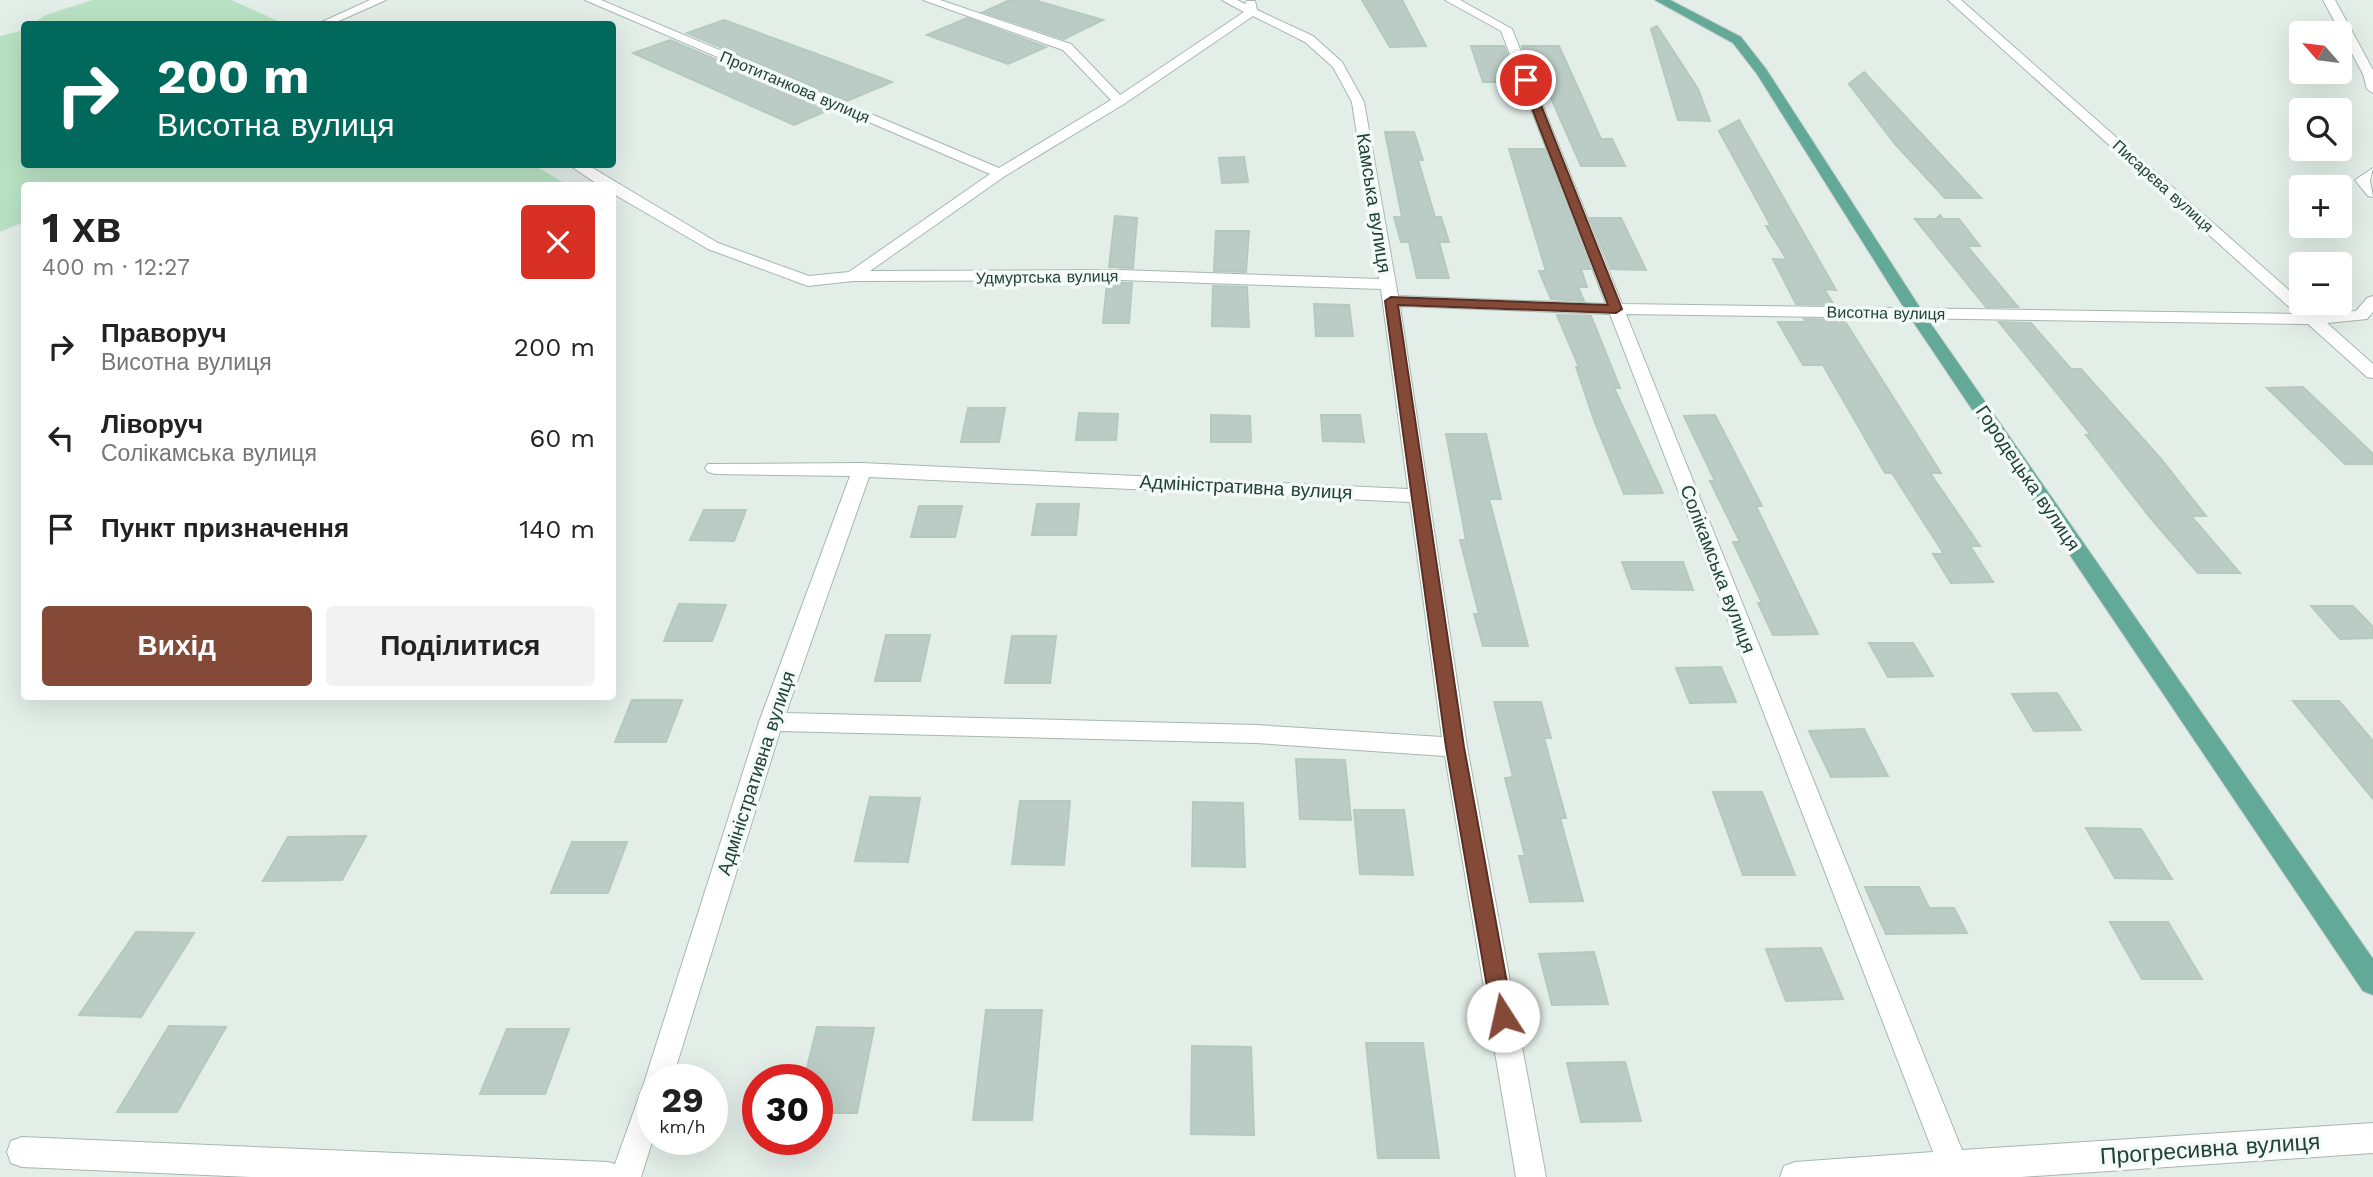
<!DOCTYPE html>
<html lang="uk">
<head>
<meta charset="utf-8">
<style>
	:root { --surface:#fff; --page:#f2f2f2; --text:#222; --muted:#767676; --accent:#854a37 }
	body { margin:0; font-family:"Work Sans",sans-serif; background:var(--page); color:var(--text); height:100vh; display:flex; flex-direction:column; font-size:26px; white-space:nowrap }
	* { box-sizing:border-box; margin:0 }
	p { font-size:23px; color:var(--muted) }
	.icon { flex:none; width:38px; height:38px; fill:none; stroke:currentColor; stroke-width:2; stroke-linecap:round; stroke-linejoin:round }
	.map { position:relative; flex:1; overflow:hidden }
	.side { position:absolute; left:21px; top:182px; width:595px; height:518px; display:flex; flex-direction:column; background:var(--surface); border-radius:7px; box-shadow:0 7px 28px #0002 }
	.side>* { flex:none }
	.guide { position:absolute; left:21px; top:21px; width:595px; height:147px; border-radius:7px; box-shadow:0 7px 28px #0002; background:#00695c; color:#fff; overflow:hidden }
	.needle { width:46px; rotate:298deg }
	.fabs { position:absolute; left:2289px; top:21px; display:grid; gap:14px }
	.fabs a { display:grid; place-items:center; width:63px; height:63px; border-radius:7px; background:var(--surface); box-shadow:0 7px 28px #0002; font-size:35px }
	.speed { position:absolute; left:637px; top:1064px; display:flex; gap:14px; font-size:35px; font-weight:700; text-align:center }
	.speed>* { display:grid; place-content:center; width:91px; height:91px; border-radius:50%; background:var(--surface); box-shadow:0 7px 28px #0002; line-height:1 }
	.speed small { font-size:18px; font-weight:400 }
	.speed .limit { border:10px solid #d22; background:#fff; color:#111 }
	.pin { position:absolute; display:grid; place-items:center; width:60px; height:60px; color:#fff; margin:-30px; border:4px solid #fff; border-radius:50%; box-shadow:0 2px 7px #0007 }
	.me { position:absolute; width:77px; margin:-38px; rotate:350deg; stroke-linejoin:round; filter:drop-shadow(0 0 5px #0008) }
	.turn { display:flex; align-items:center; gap:24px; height:147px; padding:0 21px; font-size:32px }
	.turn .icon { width:91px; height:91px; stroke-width:2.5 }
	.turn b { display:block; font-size:49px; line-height:60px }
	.round { display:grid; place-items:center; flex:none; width:74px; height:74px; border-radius:7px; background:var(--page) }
	.overview { display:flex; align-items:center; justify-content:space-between; height:119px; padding:0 21px }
	h1 { font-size:42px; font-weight:700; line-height:52px }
	.button { display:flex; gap:14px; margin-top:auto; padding:14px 21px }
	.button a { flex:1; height:80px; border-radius:7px; background:var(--accent); color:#fff; font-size:28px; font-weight:700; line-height:80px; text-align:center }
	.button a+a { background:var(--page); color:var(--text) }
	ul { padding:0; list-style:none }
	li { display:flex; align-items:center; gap:21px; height:91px; padding:0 21px }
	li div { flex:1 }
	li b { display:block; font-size:26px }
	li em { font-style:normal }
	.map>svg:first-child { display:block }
</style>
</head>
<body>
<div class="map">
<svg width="2373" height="1177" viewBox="0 0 2373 1177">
	<rect width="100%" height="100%" fill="#e3eee9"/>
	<!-- green -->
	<path fill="#b9e2c4" d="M92,0H231L285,24H32L46,15Z
		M24,30V164H532L568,185L24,186V222L0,232V36Z"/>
	<!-- building -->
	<path fill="#baccc5" stroke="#b4c9c0" stroke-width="2" d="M1010,0H1034L1103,20L1064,39L983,12Z
		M1362,0H1402L1426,46L1390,47Z
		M967,18L1046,47L1008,64L927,35Z
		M724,20L833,60L892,82L847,101L687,33Z
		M1657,26L1698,89L1710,121L1678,120L1651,29Z
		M670,40L831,109L794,125L633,53Z
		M1471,46H1504L1518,82H1483Z
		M1522,46H1559L1601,139H1612L1625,166H1581L1544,82H1536Z
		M1864,72L1981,198H1945L1895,144L1849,84Z
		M1739,120L1836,290L1824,289L1834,305L1796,304L1773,259L1787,260L1766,226H1771L1719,131Z
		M1385,132H1414L1423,160H1418L1435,217H1441L1449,242H1439L1449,278H1417L1409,242H1401L1394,217H1402Z
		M1509,149H1544L1590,269H1581L1587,287H1578L1584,301L1551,299L1539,271H1546Z
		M1244,157L1248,182L1222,183L1219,158Z
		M1940,215L1943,219H1959L1980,246H1967L2018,307H1986L1915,219H1936Z
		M1115,216L1137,218L1133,268L1109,267Z
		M1590,218H1621L1646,270L1611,269Z
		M1216,231H1249L1246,272L1214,271Z
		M1107,283H1132L1129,323H1103Z
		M1213,286L1247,287L1249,327L1212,326Z
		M1314,304L1349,305L1353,336H1316Z
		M1557,315L1591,316L1620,388H1614L1663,493L1624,494L1594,420L1576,367H1579Z
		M1804,319L1844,320L1941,473H1930L1980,546H1970L1993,582L1951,583L1933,554H1944L1892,473H1885L1823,365H1803L1778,322H1806Z
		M1999,322L2031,323L2071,369H2081L2161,459L2206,516H2191L2240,573H2198L2148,515L2086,435H2091Z
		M2303,387L2373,454V464H2345L2267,388Z
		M968,408H1005L999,442H961Z
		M1079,413L1118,414L1116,440H1076Z
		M1211,415L1250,416L1251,442H1211Z
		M1321,415H1360L1364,442L1323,441Z
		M1715,415L1762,506H1756L1818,634L1773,635L1758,603H1762L1733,542H1740L1710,481H1715L1684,416Z
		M1446,434H1486L1501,499H1489L1528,646H1483L1474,614H1479L1460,540H1466Z
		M1037,504H1079L1076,535H1032Z
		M919,506H962L955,537H911Z
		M704,510H746L734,541L690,540Z
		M1622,562H1683L1693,590L1632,589Z
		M679,604L726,605L712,641H664Z
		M2311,606H2353L2373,627V638L2340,639Z
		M886,635H930L920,681H875Z
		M1012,636H1056L1050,683H1005Z
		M1869,643H1913L1933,676L1888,677Z
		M1721,667L1736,702L1690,703L1676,668Z
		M2057,693L2081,730L2034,731L2012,694Z
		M632,700H682L666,742H615Z
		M2293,701H2339L2373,741V799Z
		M1494,702H1541L1551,738H1544L1566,818H1560L1583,901L1530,902L1519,856H1525L1505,778L1513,777Z
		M1864,729L1888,776L1831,777L1809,731Z
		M1296,759L1345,760L1351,820L1300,819Z
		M1713,792H1762L1795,875H1743Z
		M870,797L920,798L908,862L855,861Z
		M1020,801H1070L1064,865L1012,864Z
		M1193,802L1243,803L1245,867L1192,866Z
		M1354,810H1404L1413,875L1360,874Z
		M2086,828L2141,829L2172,879L2115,878Z
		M366,836L342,880L263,881L288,837Z
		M572,842H627L608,893H551Z
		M1865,887H1919L1929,908H1954L1967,933L1886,934Z
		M2110,922H2168L2202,979H2142Z
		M136,932L194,933L141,1017L79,1015Z
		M1821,948L1843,999L1786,1001L1766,949Z
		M1594,952L1608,1004L1552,1005L1539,954Z
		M986,1010H1042L1032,1120H973Z
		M169,1026L226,1027L177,1112H117Z
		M817,1027L874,1028L857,1113H817V1080H804Z
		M507,1029H569L545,1094H480Z
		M1366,1043H1423L1439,1158H1378Z
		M1192,1046L1251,1047L1254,1135L1191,1134Z
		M1625,1062L1641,1121L1581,1122L1567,1063Z"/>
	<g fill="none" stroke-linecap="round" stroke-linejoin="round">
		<defs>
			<path id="minor" d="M370,0H386L332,24L322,22Z
				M585,0H601L999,168L1111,100L1063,50L923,0H940L1071,44L1120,95L1244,12L1222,0H1237L1245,4L1247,1H1255L1257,10L1313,36L1342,62L1364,102L1398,296L1606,304L1501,31L1445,0H1460L1512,29L1622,304L2297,314L1948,0H1961L2316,314L2356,311L2367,298L2373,296V312L2367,319L2327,323L2373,364V378L2367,377L2308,324L1626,314L1962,1150L2373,1123V1153L2021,1177H1780L1784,1166L1795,1162L1933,1152L1610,314L1400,306L1467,747L1546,1177H1516L1445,756L1256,743L780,731L672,1080H653V1139L641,1177H251L22,1167L11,1163L7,1152L11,1141L22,1137L608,1162L615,1164L644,1083L759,722L850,476L715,474L708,472L705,468L708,464L862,463L1408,489L1381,289L1120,280L853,281L808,286L708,249L612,193V186H600L568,164H586L718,243L809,276L849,272L990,174ZM1253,16L1305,42L1333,67L1352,102L1379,279L1120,270L870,271L1005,176L1124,104ZM869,477L1410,502L1442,737L1256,725L786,713Z
				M2323,0H2335L2373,70V93L2367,89L2363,74Z
				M2373,168L2370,181L2373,197L2368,196L2355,180Z"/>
			<path id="major" d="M1655,0H1670L1741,37L1766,69L1924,314L2373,959V995L2363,991L1908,314L1757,74L1733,43Z"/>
		</defs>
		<!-- minor casing -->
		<use href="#minor" stroke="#a5b7b1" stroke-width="2"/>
		<!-- major casing -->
		<use href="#major" stroke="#c1cac8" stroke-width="2"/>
		<!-- minor -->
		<use href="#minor" fill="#fff" fill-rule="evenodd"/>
		<!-- major -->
		<use href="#major" fill="#62a997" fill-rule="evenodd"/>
	</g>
	<!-- route -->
	<path fill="#854a37" stroke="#563024" stroke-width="2" d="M1526,77L1531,80L1622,309L1616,313L1398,305L1464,747L1513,1016L1510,1023L1503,1026L1495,1023L1492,1016L1446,747L1385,301L1391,297L1608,305L1521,80Z"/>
	<g text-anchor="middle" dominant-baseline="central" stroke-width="7" stroke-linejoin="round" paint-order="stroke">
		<!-- far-street labels -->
		<g font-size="16" fill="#204239" stroke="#f4faf7">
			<text transform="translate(795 87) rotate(23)">Протитанкова вулиця</text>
			<text transform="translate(2163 186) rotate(42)">Писарєва вулиця</text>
			<text transform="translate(1047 277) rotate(-1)">Удмуртська вулиця</text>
			<text transform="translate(1886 313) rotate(1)">Висотна вулиця</text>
		</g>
		<!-- street labels -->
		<g font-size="19" fill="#204239" stroke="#f4faf7">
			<text transform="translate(1374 203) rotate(81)">Камська вулиця</text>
			<text transform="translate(2028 478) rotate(56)">Городецька вулиця</text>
			<text transform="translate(1246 487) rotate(3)">Адміністративна вулиця</text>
			<text transform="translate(1718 569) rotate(69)">Солікамська вулиця</text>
			<text transform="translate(756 773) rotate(-72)">Адміністративна вулиця</text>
		</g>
		<!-- near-street labels -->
		<g font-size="23" fill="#204239" stroke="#f4faf7">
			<text transform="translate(2210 1149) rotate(-4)">Прогресивна вулиця</text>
		</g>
	</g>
</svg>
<div class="fabs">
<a><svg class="needle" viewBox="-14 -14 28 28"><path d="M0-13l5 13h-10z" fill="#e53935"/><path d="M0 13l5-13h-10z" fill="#767676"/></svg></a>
<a><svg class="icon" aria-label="search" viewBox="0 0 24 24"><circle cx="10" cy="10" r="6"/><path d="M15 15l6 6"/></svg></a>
<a>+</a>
<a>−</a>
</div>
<div class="speed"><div>29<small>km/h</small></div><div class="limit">30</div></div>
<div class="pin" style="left:1526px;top:80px;background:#d93025"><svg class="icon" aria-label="arrive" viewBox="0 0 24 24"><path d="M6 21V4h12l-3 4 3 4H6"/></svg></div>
<svg class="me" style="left:1503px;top:1016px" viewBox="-20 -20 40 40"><circle r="19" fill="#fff"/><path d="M0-13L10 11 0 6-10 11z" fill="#854a37"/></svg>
<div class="guide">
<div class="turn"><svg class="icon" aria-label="right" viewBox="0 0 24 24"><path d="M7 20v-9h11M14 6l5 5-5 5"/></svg><div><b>200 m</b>Висотна вулиця</div></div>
</div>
<section class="side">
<div class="overview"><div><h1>1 хв</h1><p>400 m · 12:27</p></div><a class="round" style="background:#d93025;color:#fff"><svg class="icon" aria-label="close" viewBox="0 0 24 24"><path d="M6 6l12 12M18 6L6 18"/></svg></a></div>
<ul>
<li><svg class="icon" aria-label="right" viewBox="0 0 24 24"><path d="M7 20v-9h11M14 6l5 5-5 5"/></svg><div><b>Праворуч</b><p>Висотна вулиця</p></div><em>200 m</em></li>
<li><svg class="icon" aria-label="left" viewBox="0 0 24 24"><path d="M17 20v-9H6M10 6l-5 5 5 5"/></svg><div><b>Ліворуч</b><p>Солікамська вулиця</p></div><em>60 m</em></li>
<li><svg class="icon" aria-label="arrive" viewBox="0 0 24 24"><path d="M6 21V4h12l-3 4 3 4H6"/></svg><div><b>Пункт призначення</b></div><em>140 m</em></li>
</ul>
<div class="button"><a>Вихід</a><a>Поділитися</a></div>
</section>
</div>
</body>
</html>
